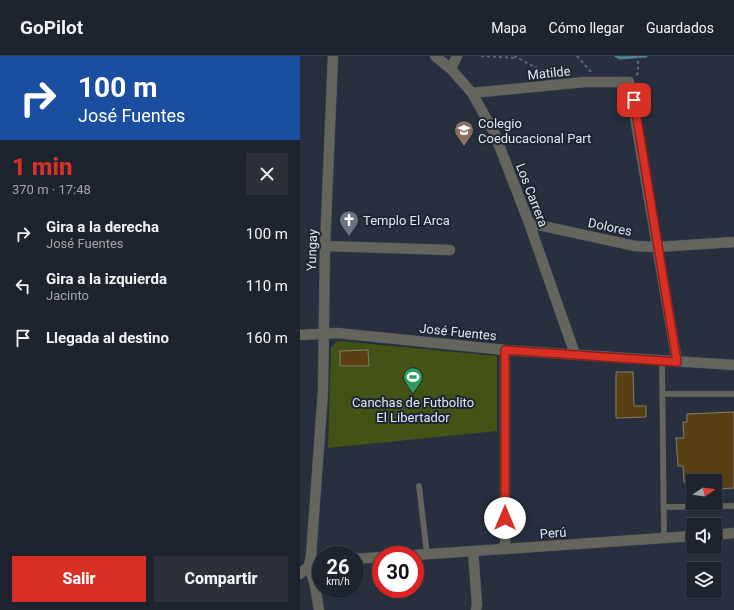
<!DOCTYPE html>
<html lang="es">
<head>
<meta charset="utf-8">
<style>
	:root { --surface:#1e242f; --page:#2b303b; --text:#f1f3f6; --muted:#a1a4aa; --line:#3c414b; --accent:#d93025 }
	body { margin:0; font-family:Roboto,sans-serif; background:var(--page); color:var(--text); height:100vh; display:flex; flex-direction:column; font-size:15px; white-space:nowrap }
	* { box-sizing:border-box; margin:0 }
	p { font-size:13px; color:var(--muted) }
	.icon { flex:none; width:22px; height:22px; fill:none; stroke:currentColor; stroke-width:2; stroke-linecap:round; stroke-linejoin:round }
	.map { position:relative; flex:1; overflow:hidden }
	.sheet { display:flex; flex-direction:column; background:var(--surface); width:300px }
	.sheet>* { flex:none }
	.hud { background:#1a4fa0; color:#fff; overflow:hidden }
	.needle { width:26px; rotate:77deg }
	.fabs { position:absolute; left:386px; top:418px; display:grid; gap:8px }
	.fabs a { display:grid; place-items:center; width:36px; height:36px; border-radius:0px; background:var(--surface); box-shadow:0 1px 3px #0004,0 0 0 1px var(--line); font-size:20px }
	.speed { position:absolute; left:12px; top:490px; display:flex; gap:8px; font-size:20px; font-weight:700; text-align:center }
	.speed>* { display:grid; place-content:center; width:52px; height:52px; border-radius:50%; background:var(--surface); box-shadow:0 1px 3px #0004,0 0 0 1px var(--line); line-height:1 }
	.speed small { font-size:10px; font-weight:400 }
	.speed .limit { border:6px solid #d22; background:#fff; color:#111 }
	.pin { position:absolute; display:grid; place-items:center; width:34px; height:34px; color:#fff; margin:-17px; border-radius:8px; box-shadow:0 2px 6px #0006 }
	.me { position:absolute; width:44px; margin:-22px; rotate:0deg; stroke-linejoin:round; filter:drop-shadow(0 0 3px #0008) }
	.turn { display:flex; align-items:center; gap:14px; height:84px; padding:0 12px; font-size:18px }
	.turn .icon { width:52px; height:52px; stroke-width:2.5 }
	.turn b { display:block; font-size:28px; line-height:34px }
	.round { display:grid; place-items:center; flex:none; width:42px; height:42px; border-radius:0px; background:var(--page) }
	.overview { display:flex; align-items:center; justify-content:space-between; height:68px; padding:0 12px }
	h1 { font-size:24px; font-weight:800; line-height:30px; color:var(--accent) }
	.primary-button { display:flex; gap:8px; margin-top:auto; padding:8px 12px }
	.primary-button a { flex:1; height:46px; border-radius:0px; background:var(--accent); color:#fff; font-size:16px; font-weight:800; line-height:46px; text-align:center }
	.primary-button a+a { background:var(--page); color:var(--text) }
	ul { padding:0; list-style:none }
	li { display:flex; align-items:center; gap:12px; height:52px; padding:0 12px }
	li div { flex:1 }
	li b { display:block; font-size:15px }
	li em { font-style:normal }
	header { display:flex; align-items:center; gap:24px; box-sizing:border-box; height:56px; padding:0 20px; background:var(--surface); border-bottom:1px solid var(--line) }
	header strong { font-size:19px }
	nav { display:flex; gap:22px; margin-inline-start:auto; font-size:14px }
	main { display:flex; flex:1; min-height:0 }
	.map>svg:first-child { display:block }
</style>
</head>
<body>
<header>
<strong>GoPilot</strong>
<nav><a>Mapa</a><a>Cómo llegar</a><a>Guardados</a></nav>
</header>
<main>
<section class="sheet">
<div class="hud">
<div class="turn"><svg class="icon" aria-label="right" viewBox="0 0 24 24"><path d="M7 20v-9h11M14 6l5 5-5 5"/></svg><div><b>100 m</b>José Fuentes</div></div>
</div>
<div class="overview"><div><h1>1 min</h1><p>370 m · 17:48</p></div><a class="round"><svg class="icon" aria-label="close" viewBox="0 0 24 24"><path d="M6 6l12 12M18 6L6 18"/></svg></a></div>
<ul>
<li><svg class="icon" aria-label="right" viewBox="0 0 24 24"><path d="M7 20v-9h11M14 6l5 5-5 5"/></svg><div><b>Gira a la derecha</b><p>José Fuentes</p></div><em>100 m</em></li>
<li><svg class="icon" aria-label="left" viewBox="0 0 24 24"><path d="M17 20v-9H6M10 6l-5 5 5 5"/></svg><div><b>Gira a la izquierda</b><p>Jacinto</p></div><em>110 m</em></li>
<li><svg class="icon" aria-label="arrive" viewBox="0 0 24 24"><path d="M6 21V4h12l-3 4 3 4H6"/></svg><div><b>Llegada al destino</b></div><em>160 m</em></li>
</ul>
<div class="primary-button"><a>Salir</a><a>Compartir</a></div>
</section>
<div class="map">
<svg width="434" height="554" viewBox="0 0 434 554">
	<rect width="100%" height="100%" fill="#28303f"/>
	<!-- green -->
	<path fill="#425315" d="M38,285L197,300V375L28,392L31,291Z"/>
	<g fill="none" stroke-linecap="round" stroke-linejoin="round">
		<!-- stream -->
		<path stroke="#508390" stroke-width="3" d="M316,0L320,2L346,0"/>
	</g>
	<!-- building -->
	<path fill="#594012" stroke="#887c6b" d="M68,294L69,310H40V295Z
		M316,316H333L334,350H346V361L316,362Z
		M434,356V432L415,433V425H393L392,434V426H384L383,410H378L376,382H384L383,366H387V358Z"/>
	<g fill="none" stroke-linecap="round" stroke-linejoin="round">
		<defs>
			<path id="service" d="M362,305L364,482
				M362,338H434
				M119,430L127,498
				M364,451L434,450"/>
			<path id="minor" d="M135,0L151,13L172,37L194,76L229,167L275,298
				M151,13L157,0
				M172,37L285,26H329L377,306
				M229,167L335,190L357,191L434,186
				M25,190L150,194
				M0,279L37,277L205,294L434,309
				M205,294V493
				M173,495L177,548L176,554
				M19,554L15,529L9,510L11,500L23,335L25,190L33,0"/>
			<path id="tertiary" d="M415,479L434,477
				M115,499L393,480
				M55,503L81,501
				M0,518L9,510L21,506"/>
		</defs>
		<!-- service casing -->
		<use href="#service" stroke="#454d5b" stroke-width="6"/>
		<!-- minor casing -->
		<use href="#minor" stroke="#454d5b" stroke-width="11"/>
		<!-- tertiary casing -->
		<use href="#tertiary" stroke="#454d5b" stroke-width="11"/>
		<!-- path -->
		<path stroke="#5f6774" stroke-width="2" stroke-dasharray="3 3" stroke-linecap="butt" d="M181,0L216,2
			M214,0L250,19
			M277,0L292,17
			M336,19L338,17V0"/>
		<!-- service -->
		<use href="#service" stroke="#64665d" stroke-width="5.5"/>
		<!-- minor -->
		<use href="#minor" stroke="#64665d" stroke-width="10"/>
		<!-- tertiary -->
		<use href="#tertiary" stroke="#64665d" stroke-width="10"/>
	</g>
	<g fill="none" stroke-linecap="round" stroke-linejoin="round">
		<defs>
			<path id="route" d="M205,462V294L377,306L334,44"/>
		</defs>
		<!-- route casing -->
		<use href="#route" stroke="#8d1f18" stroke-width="10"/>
		<!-- route -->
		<use href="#route" stroke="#d93025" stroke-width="7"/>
	</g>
	<!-- icons -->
	<defs>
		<symbol id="school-pin" viewBox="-11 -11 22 30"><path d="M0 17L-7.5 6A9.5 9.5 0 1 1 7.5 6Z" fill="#8d6e63" stroke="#1e2634"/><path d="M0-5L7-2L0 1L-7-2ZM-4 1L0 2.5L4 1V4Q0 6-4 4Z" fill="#fff"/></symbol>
		<symbol id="church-pin" viewBox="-11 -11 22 30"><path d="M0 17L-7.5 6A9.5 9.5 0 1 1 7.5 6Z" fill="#6b7280" stroke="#1e2634"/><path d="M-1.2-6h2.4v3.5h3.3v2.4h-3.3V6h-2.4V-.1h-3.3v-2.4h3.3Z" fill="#fff"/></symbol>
		<symbol id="stadium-pin" viewBox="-11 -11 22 30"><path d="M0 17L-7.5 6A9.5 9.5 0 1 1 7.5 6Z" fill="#2e9e5b" stroke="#1e2634"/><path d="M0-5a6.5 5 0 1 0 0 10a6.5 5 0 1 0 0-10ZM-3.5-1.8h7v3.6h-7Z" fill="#fff"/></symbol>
	</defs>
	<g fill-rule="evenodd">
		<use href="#school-pin" x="153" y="63" width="22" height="30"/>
		<use href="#church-pin" x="38" y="153" width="22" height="30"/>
		<use href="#stadium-pin" x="102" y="310" width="22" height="30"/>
	</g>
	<g text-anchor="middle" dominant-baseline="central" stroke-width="4" stroke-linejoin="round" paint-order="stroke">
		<!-- street labels -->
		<g font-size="13" fill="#e0e6ef" stroke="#1e2634">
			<text transform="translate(249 17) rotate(-6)">Matilde</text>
			<text transform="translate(232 139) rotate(69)">Los Carrera</text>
			<text transform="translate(310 171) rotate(12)">Dolores</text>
			<text transform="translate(12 194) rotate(-88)">Yungay</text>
			<text transform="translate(158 276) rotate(6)">José Fuentes</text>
			<text transform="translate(253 477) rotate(-4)">Perú</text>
		</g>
		<!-- poi labels -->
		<g font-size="13" fill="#e0e6ef" stroke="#1e2634" text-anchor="start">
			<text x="178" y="67">Colegio<tspan x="178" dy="15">Coeducacional Part</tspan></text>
			<text x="63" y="164">Templo El Arca</text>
			<text x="113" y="346" text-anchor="middle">Canchas de Futbolito<tspan x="113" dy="15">El Libertador</tspan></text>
		</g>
	</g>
</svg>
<div class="fabs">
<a><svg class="needle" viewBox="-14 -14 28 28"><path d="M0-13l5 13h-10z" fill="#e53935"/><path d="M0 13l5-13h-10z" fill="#a1a4aa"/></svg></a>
<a><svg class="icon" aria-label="sound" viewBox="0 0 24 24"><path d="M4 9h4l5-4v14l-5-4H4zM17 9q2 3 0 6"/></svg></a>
<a><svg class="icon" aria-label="layers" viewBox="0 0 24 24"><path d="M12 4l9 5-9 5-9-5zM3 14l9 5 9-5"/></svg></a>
</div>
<div class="speed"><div>26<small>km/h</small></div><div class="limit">30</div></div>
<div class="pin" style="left:334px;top:44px;background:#d93025"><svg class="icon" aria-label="arrive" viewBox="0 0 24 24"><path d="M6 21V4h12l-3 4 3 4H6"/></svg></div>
<svg class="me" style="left:205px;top:462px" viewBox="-20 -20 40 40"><circle r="19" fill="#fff"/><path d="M0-13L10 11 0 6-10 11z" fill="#d93025"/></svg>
</div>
</main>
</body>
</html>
